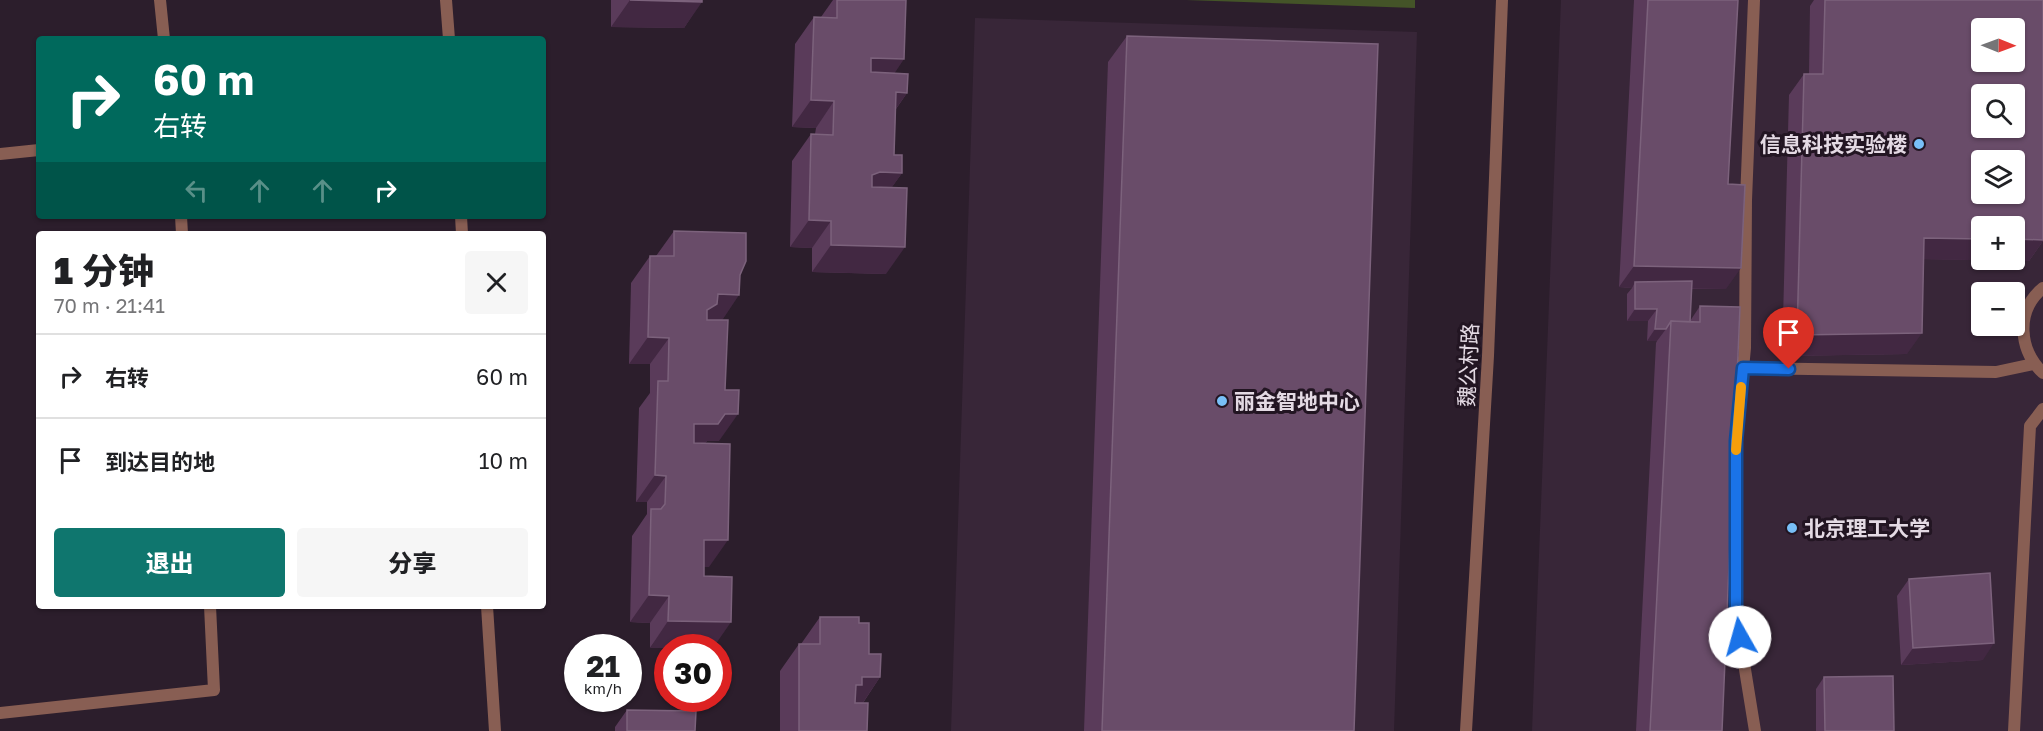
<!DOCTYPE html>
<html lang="zh">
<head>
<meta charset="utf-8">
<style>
	:root { --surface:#fff; --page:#f6f6f6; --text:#202124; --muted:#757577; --line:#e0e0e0; --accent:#0f766e }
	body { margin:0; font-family:"Golos Text","Noto Sans SC",sans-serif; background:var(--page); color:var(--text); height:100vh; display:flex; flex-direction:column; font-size:22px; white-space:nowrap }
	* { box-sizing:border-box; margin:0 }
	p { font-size:20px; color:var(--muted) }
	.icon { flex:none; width:33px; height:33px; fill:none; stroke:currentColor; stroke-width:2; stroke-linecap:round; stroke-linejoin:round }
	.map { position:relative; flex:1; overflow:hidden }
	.sheet { position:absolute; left:36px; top:231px; width:510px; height:378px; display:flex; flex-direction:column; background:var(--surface); border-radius:6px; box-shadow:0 2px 4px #0004 }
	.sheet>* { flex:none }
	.hud { position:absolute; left:36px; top:36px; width:510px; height:183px; border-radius:6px; box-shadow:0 2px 4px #0004; background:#00695c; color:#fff; overflow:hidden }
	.needle { width:39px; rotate:91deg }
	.tools { position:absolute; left:1971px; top:18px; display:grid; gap:12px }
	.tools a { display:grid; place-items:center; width:54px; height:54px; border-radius:6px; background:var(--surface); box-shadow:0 2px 4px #0004; font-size:30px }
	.speed { position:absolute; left:564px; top:634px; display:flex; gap:12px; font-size:30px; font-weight:700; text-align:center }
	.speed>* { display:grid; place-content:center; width:78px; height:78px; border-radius:50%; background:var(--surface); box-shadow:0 2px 4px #0004; line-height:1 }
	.speed small { font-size:15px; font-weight:400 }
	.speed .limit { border:9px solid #d22; background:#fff; color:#111 }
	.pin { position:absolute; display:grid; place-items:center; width:51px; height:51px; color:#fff; margin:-62px -26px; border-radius:50% 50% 50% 0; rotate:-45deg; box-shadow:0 0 6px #0007 }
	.pin .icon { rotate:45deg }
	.me { position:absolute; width:66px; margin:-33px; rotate:353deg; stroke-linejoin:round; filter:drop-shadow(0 0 4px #0008) }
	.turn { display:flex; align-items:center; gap:21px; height:126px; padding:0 18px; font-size:27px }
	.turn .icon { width:78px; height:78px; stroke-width:2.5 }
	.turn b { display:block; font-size:42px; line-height:51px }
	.lanes { display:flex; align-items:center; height:57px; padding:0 18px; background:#0003; justify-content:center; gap:30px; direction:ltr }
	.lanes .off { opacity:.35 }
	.round { display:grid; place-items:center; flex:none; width:63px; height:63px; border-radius:6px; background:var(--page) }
	.headline { display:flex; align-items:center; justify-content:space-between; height:102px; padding:0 18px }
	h1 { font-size:36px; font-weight:800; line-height:45px }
	.action { display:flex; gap:12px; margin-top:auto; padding:12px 18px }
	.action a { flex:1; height:69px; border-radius:6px; background:var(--accent); color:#fff; font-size:24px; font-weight:800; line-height:69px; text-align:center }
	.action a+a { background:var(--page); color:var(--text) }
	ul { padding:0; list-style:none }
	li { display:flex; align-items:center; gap:18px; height:84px; padding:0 18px; border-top:2px solid var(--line) }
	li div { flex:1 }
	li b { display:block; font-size:22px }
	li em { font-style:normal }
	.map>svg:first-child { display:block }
</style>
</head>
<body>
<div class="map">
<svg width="2043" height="731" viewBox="0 0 2043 731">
	<rect width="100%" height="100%" fill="#2c1e2c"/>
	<!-- built -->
	<path fill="#382638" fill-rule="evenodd" d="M1561,0H2043V731H1532ZM1982,28H2014V62H1982ZM1982,94H2014V128H1982ZM1982,160H2014V194H1982ZM1982,226H2014V260H1982ZM1982,292H2014V326H1982Z
		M975,18L1417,32L1394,731H951Z"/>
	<!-- forest -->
	<path fill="#445428" d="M1186,0H1415V8Z"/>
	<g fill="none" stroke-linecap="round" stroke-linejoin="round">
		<!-- minor -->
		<path stroke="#885e53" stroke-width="12" d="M160,0L164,39
			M446,0L449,39
			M1754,0L1746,200L1745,348L1736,441V614L1755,731
			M0,154L39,150
			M181,216L182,234
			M461,216L462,234
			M2043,288C2015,311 2019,350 2043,373
			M1743,368L1996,372L2033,364
			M487,606L495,731
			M0,713L214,690L210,606
			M2014,731L2030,426L2043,409"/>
		<!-- tertiary -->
		<path stroke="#885e53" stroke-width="12" d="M1466,731L1488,356L1502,0"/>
	</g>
	<!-- wall -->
	<path fill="#5a3b5a" d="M611,0H702L684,28L611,27Z
		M833,0H906L894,73L907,93L896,109L894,155L902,173L891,188L886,274L812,272V248L790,247L792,161L811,134H815L816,128L792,127L795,44L814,17H821Z
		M1634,0H1738L1728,184L1726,289H1692L1690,321L1700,306L1722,731H1636L1656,343L1657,341H1647L1648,321H1627V294L1632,288L1619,287Z
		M1814,0H2043V241L2029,261L1923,259L1907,354L1782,356L1789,95L1804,74H1809L1810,6Z
		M1127,36L1354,731H1084L1108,62Z
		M674,231L722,320L719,441H707L705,443L709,567H704V576L650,648V623L630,622L632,536L647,514V502H636L639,408L650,393V364H629L631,283L650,256H656Z
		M1909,579L1983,660L1901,665L1897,596Z
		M820,617L859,623L869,654L880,677L863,703L867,731H780V671L799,644H801Z
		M1824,677L1894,731H1816V689Z
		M627,710L695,731H615V727Z"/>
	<!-- shaded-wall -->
	<path fill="#422842" d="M630,0L702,2L684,28L611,27Z
		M871,58L904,59L886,86L853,85Z
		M896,92L907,93L888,120Z
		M811,100L834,101L816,128L792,127Z
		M880,172L902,173L883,200L861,199L872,175Z
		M809,220L831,221L812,248L790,247Z
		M1924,238L1982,239V260H2014V239L2043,240V241L2029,261L1909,259Z
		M831,245L905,247L886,274L812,272Z
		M1634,266L1741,268L1726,289L1635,288V282L1632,288L1619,287Z
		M718,294L739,295L721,322L688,337Z
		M1635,309H1657L1648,321H1627Z
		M1655,329H1666L1657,341H1647Z
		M1922,333L1907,354L1782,356L1797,335Z
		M648,337L669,338L650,364H629Z
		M725,414H738L719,441H707L700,451L676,450L694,424Z
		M655,475L666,476L647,502H636Z
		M704,540H728L709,567H685Z
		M649,595L669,596L650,623L630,622Z
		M668,621L731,622L713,648H650Z
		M1994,643L1983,660L1901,665L1913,648Z
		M862,677H880L862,704L843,712L856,685Z"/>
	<!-- building -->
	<path fill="#694c69" stroke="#7c627c" stroke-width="1.5" fill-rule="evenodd" d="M630,0H702V2Z
		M837,0H906L904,59L871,58V72L908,74L907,93L896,92L894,155H902V173L880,172L872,175V187L907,188L905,247L831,245V221L809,220L811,134L833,135L834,101L811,100L814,17L837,18Z
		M1648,0H1738L1728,184L1745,185L1741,268L1634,266Z
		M1825,0H2043V240L2014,239V226H1982V239L1924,238L1922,333L1797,335L1804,74H1823ZM1982,28H2014V62H1982ZM1982,94H2014V128H1982ZM1982,160H2014V194H1982Z
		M1127,36L1378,44L1354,731H1102Z
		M674,231L746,233V261L740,275L739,295L718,294L717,304L707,310V320H728L725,390H739L738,414H725L718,424H694V443L730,444L728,540H704V576L732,577L731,622L668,621L669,596L649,595L651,509H661L665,504L666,476L655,475L658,381H668L669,338L648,337L650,256H674Z
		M1692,281L1690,322L1671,321L1666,329H1655L1657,309H1635V282Z
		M1700,306L1740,307L1722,731H1650L1671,321L1700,322Z
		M1990,573L1994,643L1913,648L1909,579Z
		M820,617H859V623H869V654H881L880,677H862V685H856L855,703H868L867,731H799V644H820Z
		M1893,676L1894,731H1825L1824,677Z
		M627,710L696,711L695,731H627Z"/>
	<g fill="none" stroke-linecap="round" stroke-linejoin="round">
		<defs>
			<path id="route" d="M1740,637L1736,614V441L1743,368L1789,369"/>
		</defs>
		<!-- route casing -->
		<use href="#route" stroke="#114b97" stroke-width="15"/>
		<!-- route -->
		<use href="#route" stroke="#1a73e8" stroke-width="10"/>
		<!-- slow -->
		<path stroke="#f59e0b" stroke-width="10" d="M1736,450L1741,387"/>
	</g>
	<!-- markers -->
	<g fill="#78bff7" stroke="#221522" stroke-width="2">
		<circle cx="1919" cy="144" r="6"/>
		<circle cx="1222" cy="401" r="6"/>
		<circle cx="1792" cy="528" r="6"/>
	</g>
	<g text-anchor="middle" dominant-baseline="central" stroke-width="6" stroke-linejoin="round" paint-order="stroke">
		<!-- poi labels -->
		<g font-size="21" font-weight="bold" fill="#e4dae4" stroke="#221522" text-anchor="start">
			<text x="1907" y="144" text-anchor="end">信息科技实验楼</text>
			<text x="1234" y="401">丽金智地中心</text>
			<text x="1804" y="528">北京理工大学</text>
		</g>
		<!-- street labels -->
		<g font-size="21" fill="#e4dae4" stroke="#221522">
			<text transform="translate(1468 365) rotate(-87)">魏公村路</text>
		</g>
	</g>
</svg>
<div class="tools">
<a><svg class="needle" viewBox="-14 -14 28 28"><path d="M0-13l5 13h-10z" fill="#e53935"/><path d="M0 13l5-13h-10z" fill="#757577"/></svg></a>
<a><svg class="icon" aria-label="search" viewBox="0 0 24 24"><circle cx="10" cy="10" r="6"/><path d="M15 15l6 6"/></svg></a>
<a><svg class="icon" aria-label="layers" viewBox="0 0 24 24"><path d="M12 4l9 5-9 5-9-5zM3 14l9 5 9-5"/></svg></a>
<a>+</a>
<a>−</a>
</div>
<div class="speed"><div>21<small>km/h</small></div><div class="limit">30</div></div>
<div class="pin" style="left:1789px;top:369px;background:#d93025"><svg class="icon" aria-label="arrive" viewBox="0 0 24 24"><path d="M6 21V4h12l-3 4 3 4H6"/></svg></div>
<svg class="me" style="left:1740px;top:637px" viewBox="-20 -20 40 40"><circle r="19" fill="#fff"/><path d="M0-13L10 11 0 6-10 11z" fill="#1a73e8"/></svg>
<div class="hud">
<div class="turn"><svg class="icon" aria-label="right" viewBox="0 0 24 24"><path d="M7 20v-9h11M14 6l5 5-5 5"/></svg><div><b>60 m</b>右转</div></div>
<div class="lanes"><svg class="icon off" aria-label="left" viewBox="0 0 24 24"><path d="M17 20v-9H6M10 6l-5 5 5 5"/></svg><svg class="icon off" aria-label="ahead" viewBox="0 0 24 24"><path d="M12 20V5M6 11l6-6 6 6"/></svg><svg class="icon off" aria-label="ahead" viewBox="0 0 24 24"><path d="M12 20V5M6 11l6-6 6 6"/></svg><svg class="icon" aria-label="right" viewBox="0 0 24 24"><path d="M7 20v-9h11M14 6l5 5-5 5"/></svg></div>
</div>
<section class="sheet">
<div class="headline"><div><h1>1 分钟</h1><p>70 m · 21:41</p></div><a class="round"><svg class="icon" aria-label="close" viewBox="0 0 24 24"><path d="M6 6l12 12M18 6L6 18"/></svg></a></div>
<ul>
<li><svg class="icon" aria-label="right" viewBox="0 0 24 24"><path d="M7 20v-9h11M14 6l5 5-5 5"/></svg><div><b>右转</b></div><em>60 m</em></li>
<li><svg class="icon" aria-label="arrive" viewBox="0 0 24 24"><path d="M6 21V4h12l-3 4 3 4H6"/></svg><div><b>到达目的地</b></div><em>10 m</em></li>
</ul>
<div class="action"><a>退出</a><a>分享</a></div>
</section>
</div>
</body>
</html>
